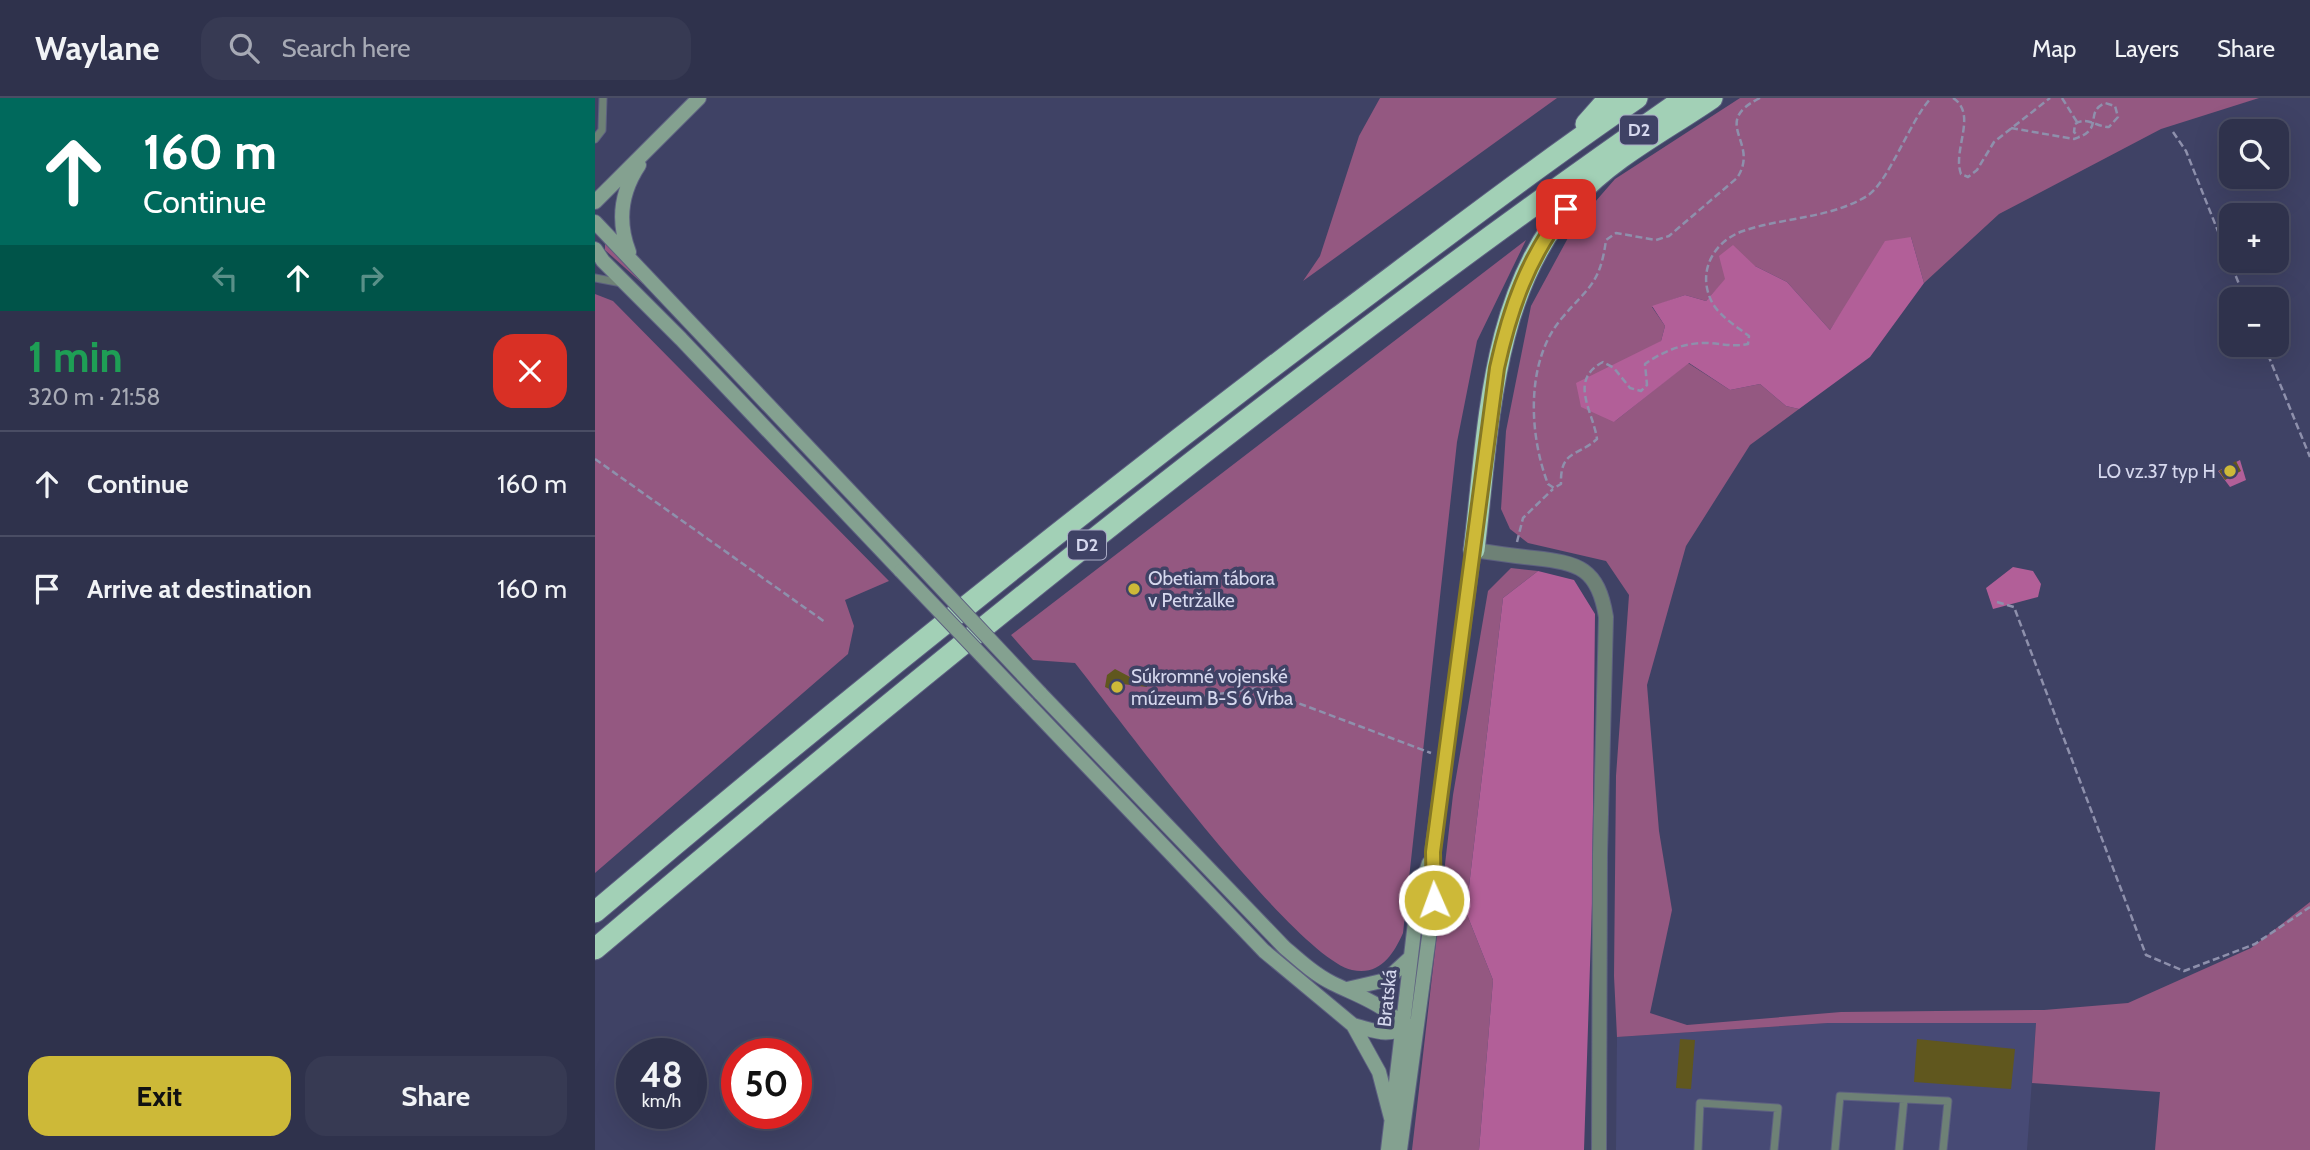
<!DOCTYPE html>
<html lang="en">
<head>
<meta charset="utf-8">
<style>
	:root { --surface:#2f324c; --page:#373a53; --text:#f1f3f6; --muted:#a7aab5; --line:#4a4d64; --accent:#cdb938 }
	body { margin:0; font-family:Cabin,sans-serif; background:var(--page); color:var(--text); height:100vh; display:flex; flex-direction:column; font-size:26px; white-space:nowrap }
	* { box-sizing:border-box; margin:0 }
	p { font-size:23px; color:var(--muted) }
	.icon { flex:none; width:38px; height:38px; fill:none; stroke:currentColor; stroke-width:2; stroke-linecap:round; stroke-linejoin:round }
	.map { position:relative; flex:1; overflow:hidden }
	.side { display:flex; flex-direction:column; background:var(--surface); width:595px }
	.side>* { flex:none }
	.guide { background:#00695c; color:#fff; overflow:hidden }
	.fabs { position:absolute; left:1624px; top:21px; display:grid; gap:14px }
	.fabs a { display:grid; place-items:center; width:70px; height:70px; border-radius:14px; background:var(--surface); box-shadow:0 7px 28px #0002,0 0 0 2px var(--line); font-size:35px }
	.speed { position:absolute; left:21px; top:940px; display:flex; gap:14px; font-size:35px; font-weight:700; text-align:center }
	.speed>* { display:grid; place-content:center; width:91px; height:91px; border-radius:50%; background:var(--surface); box-shadow:0 7px 28px #0002,0 0 0 2px var(--line); line-height:1 }
	.speed small { font-size:18px; font-weight:400 }
	.speed .limit { border:10px solid #d22; background:#fff; color:#111 }
	.pin { position:absolute; display:grid; place-items:center; width:60px; height:60px; color:#fff; margin:-30px; border-radius:14px; box-shadow:0 4px 10px #0006 }
	.me { position:absolute; width:77px; margin:-38px; rotate:358deg; stroke-linejoin:round; filter:drop-shadow(0 0 5px #0008) }
	.turn { display:flex; align-items:center; gap:24px; height:147px; padding:0 28px; font-size:32px }
	.turn .icon { width:91px; height:91px; stroke-width:2.5 }
	.turn b { display:block; font-size:49px; line-height:60px }
	.lanes { display:flex; align-items:center; height:66px; padding:0 28px; background:#0003; justify-content:center; gap:35px; direction:ltr }
	.lanes .off { opacity:.35 }
	.round { display:grid; place-items:center; flex:none; width:74px; height:74px; border-radius:21px; background:var(--page) }
	.summary { display:flex; align-items:center; justify-content:space-between; height:119px; padding:0 28px }
	h1 { font-size:42px; font-weight:800; line-height:52px; color:#1e9e55 }
	.button { display:flex; gap:14px; margin-top:auto; padding:14px 28px }
	.button a { flex:1; height:80px; border-radius:21px; background:var(--accent); color:#111; font-size:28px; font-weight:800; line-height:80px; text-align:center }
	.button a+a { background:var(--page); color:var(--text) }
	ul { padding:0; list-style:none }
	li { display:flex; align-items:center; gap:21px; height:105px; padding:0 28px; border-top:2px solid var(--line) }
	li div { flex:1 }
	li b { display:block; font-size:26px }
	li em { font-style:normal }
	header { display:flex; align-items:center; gap:42px; box-sizing:border-box; height:98px; padding:0 35px; background:var(--surface); border-bottom:2px solid var(--line) }
	header strong { font-size:33px }
	nav { display:flex; gap:38px; margin-inline-start:auto; font-size:24px }
	.search { width:490px; height:63px; background:var(--page); display:flex; align-items:center; gap:18px; box-sizing:border-box; padding:0 24px; border-radius:21px; color:var(--muted); font-size:26px }
	main { display:flex; flex:1; min-height:0 }
	.map>svg:first-child { display:block }
</style>
</head>
<body>
<header>
<strong>Waylane</strong>
<div class="search"><svg class="icon" aria-label="search" viewBox="0 0 24 24"><circle cx="10" cy="10" r="6"/><path d="M15 15l6 6"/></svg>Search here</div>
<nav><a>Map</a><a>Layers</a><a>Share</a></nav>
</header>
<main>
<section class="side">
<div class="guide">
<div class="turn"><svg class="icon" aria-label="ahead" viewBox="0 0 24 24"><path d="M12 20V5M6 11l6-6 6 6"/></svg><div><b>160 m</b>Continue</div></div>
<div class="lanes"><svg class="icon off" aria-label="left" viewBox="0 0 24 24"><path d="M17 20v-9H6M10 6l-5 5 5 5"/></svg><svg class="icon" aria-label="ahead" viewBox="0 0 24 24"><path d="M12 20V5M6 11l6-6 6 6"/></svg><svg class="icon off" aria-label="right" viewBox="0 0 24 24"><path d="M7 20v-9h11M14 6l5 5-5 5"/></svg></div>
</div>
<div class="summary"><div><h1>1 min</h1><p>320 m · 21:58</p></div><a class="round" style="background:#d93025;color:#fff"><svg class="icon" aria-label="close" viewBox="0 0 24 24"><path d="M6 6l12 12M18 6L6 18"/></svg></a></div>
<ul>
<li><svg class="icon" aria-label="ahead" viewBox="0 0 24 24"><path d="M12 20V5M6 11l6-6 6 6"/></svg><div><b>Continue</b></div><em>160 m</em></li>
<li><svg class="icon" aria-label="arrive" viewBox="0 0 24 24"><path d="M6 21V4h12l-3 4 3 4H6"/></svg><div><b>Arrive at destination</b></div><em>160 m</em></li>
</ul>
<div class="button"><a>Exit</a><a>Share</a></div>
</section>
<div class="map">
<svg width="1715" height="1052" viewBox="0 0 1715 1052">
	<rect width="100%" height="100%" fill="#3f4265"/>
	<!-- built -->
	<path fill="#474a75" d="M1233,925H1441L1432,1052H1021L1022,939Z"/>
	<!-- green -->
	<path fill="#945881" d="M785,0H962L708,183L725,158L764,38Z
		M1145,0H1664L1566,31L1404,116L1329,185L1316,139L1261,193L1235,232L1192,184L1160,168L1131,181L1111,203L1090,197L1057,209L1070,228L1066,243L1019,324L1093,265L1135,292L1165,286L1191,308L1204,311L1155,347L1091,448L1052,587L1064,733L1077,812L1055,915L1092,927L1246,914L1449,912L1533,905L1656,850L1715,804V1052H1560L1565,994L1437,985L1441,925H1233L1022,939L1019,878L1021,678L1034,497L1011,463L933,445L915,431L906,411L911,333L936,208L980,127L1020,81Z
		M931,142L882,243L862,344L808,835C798,857 785,878 757,872C699,858 525,622 480,565L438,562L416,537Z
		M10,144L48,183V186L10,152Z
		M0,196L18,203L294,483L250,502L259,528L253,556L0,775Z
		M916,470L943,473L908,500L871,814L898,882L884,1052H817L858,697L893,493Z"/>
	<!-- forest -->
	<path fill="#b25f98" d="M1316,139L1329,185L1275,259L1204,311L1191,308L1165,286L1135,292L1094,265L1019,324L986,309L981,285L1066,243L1070,228L1057,208L1090,197L1111,203L1130,181L1124,158L1138,147L1160,168L1192,184L1235,232L1290,143Z
		M1645,362L1651,382L1635,389L1623,373Z
		M1418,469L1438,473L1446,486L1443,499L1398,511L1391,490Z
		M943,473L979,482L1000,516L997,806L989,1052H884L898,882L871,814L908,500Z"/>
	<!-- building -->
	<path fill="#60571e" d="M1641,363L1646,373L1630,382L1624,373Z
		M520,571L552,588V589L527,586L523,595L510,589L512,577Z
		M1085,941L1100,942L1096,991L1081,990Z
		M1322,941L1420,951L1416,991L1319,984Z"/>
	<g fill="none" stroke-linecap="round" stroke-linejoin="round">
		<defs>
			<path id="service" d="M0,41L7,32L8,0
				M0,180L27,185
				M1103,1052L1105,1005L1183,1010L1179,1052
				M1240,1052L1245,998L1353,1003L1348,1052
				M1304,1052L1309,1001"/>
			<path id="minor" d="M879,452C899,455 919,458 939,460C984,465 1003,470 1011,519L1005,756L1004,1052"/>
			<path id="secondary" d="M0,104L104,0
				M0,124L320,462
				M0,151L8,163L86,241L306,473
				M34,154C22,123 26,94 44,67
				M445,595L689,849C704,862 719,876 737,885C769,901 809,911 815,951
				M432,605L669,853L758,927L784,974L796,1020
				M752,891L791,882L815,860
				M758,927C778,932 794,941 812,927
				M793,1052L823,799L834,765
				M805,1052L839,802L837,754L879,452"/>
			<path id="motorway" d="M991,26L1014,0
				M879,452C894,333 894,194 980,100C1017,59 1072,31 1117,0
				M0,814C242,609 489,411 742,220C841,146 940,70 1042,0
				M0,851C352,554 711,263 1090,0"/>
		</defs>
		<!-- service casing -->
		<use href="#service" stroke="#5d6080" stroke-width="9"/>
		<!-- minor casing -->
		<use href="#minor" stroke="#5d6080" stroke-width="16"/>
		<!-- secondary casing -->
		<use href="#secondary" stroke="#5d6080" stroke-width="16"/>
		<!-- motorway casing -->
		<use href="#motorway" stroke="#5d6080" stroke-width="23"/>
		<!-- path -->
		<path stroke="#8e90ac" stroke-width="2.5" stroke-dasharray="7 3.5" stroke-linecap="butt" d="M1165,0C1114,25 1166,44 1142,80L1074,138L1061,142L1021,135L1011,142C1005,187 993,189 967,220C930,263 934,337 953,386L959,390L966,386C965,352 982,359 1002,341C998,313 973,282 1008,264L1019,270L1035,290L1046,293L1052,287L1050,266C1068,253 1091,244 1114,245C1129,246 1138,249 1153,246L1154,238C1142,229 1125,218 1118,206C1101,176 1117,144 1148,133C1189,119 1234,121 1272,98C1294,84 1314,24 1336,0
			M1358,0C1383,16 1357,52 1366,76L1373,79L1382,72L1399,44L1455,0
			M1467,0L1482,24
			M1416,30L1479,41C1511,31 1488,15 1510,5L1520,8L1523,19L1514,29C1502,29 1492,18 1480,26L1479,34L1484,39
			M1578,34L1591,53L1650,201
			M1669,247L1715,359
			M0,361L230,524
			M922,444L928,420L958,391
			M1402,504L1419,509L1551,857L1589,873L1660,846L1715,809
			M551,607L663,590L836,655"/>
		<!-- service -->
		<use href="#service" stroke="#6e8176" stroke-width="7"/>
		<!-- minor -->
		<use href="#minor" stroke="#6e8176" stroke-width="14"/>
		<!-- secondary -->
		<use href="#secondary" stroke="#84a190" stroke-width="14"/>
		<!-- motorway -->
		<use href="#motorway" stroke="#a2d0b6" stroke-width="21"/>
		<defs>
			<path id="secondary-bridge" d="M320,462L445,595
				M306,473L432,605"/>
		</defs>
		<!-- secondary-bridge casing -->
		<use href="#secondary-bridge" stroke="#5d6080" stroke-width="16" stroke-linecap="butt"/>
		<!-- secondary-bridge -->
		<use href="#secondary-bridge" stroke="#84a190" stroke-width="14"/>
	</g>
	<g fill="none" stroke-linecap="round" stroke-linejoin="round">
		<defs>
			<path id="route" d="M839,802L838,754L902,270C915,211 933,159 971,111"/>
		</defs>
		<!-- route casing -->
		<use href="#route" stroke="#857824" stroke-width="18"/>
		<!-- route -->
		<use href="#route" stroke="#cdb938" stroke-width="12"/>
	</g>
	<!-- markers -->
	<g fill="#cdb938" stroke="#3f4265" stroke-width="2.5">
		<circle cx="1635" cy="373" r="7"/>
		<circle cx="539" cy="491" r="7"/>
		<circle cx="522" cy="589" r="7"/>
	</g>
	<g text-anchor="middle" dominant-baseline="central" stroke-width="7" stroke-linejoin="round" paint-order="stroke">
		<!-- shield labels -->
		<g fill="#3f4265" stroke="#a9abc5" stroke-width="2">
			<rect x="1025" y="17.5" width="38" height="29" rx="5"/>
			<rect x="473" y="432.5" width="38" height="29" rx="5"/>
		</g>
		<g font-size="18" font-weight="bold" fill="#d6d8ee">
			<text x="1044" y="32">D2</text>
			<text x="492" y="447">D2</text>
		</g>
		<!-- poi labels -->
		<g font-size="19" fill="#d6d8ee" stroke="#3f4265" text-anchor="start">
			<text x="1621" y="373" text-anchor="end">LO vz.37 typ H</text>
			<text x="553" y="480">Obetiam tábora<tspan x="553" dy="22">v Petržalke</tspan></text>
			<text x="536" y="578">Súkromné vojenské<tspan x="536" dy="22">múzeum B-S 6 Vrba</tspan></text>
		</g>
		<!-- street labels -->
		<g font-size="19" fill="#d6d8ee" stroke="#3f4265">
			<text transform="translate(792 900) rotate(-84)">Bratská</text>
		</g>
	</g>
</svg>
<div class="fabs">
<a><svg class="icon" aria-label="search" viewBox="0 0 24 24"><circle cx="10" cy="10" r="6"/><path d="M15 15l6 6"/></svg></a>
<a>+</a>
<a>−</a>
</div>
<div class="speed"><div>48<small>km/h</small></div><div class="limit">50</div></div>
<div class="pin" style="left:971px;top:111px;background:#d93025"><svg class="icon" aria-label="arrive" viewBox="0 0 24 24"><path d="M6 21V4h12l-3 4 3 4H6"/></svg></div>
<svg class="me" style="left:839px;top:802px" viewBox="-20 -20 40 40"><circle r="17" fill="#cdb938" stroke="#fff" stroke-width="3"/><path d="M0-11L8 9 0 5-8 9z" fill="#fff"/></svg>
</div>
</main>
</body>
</html>
